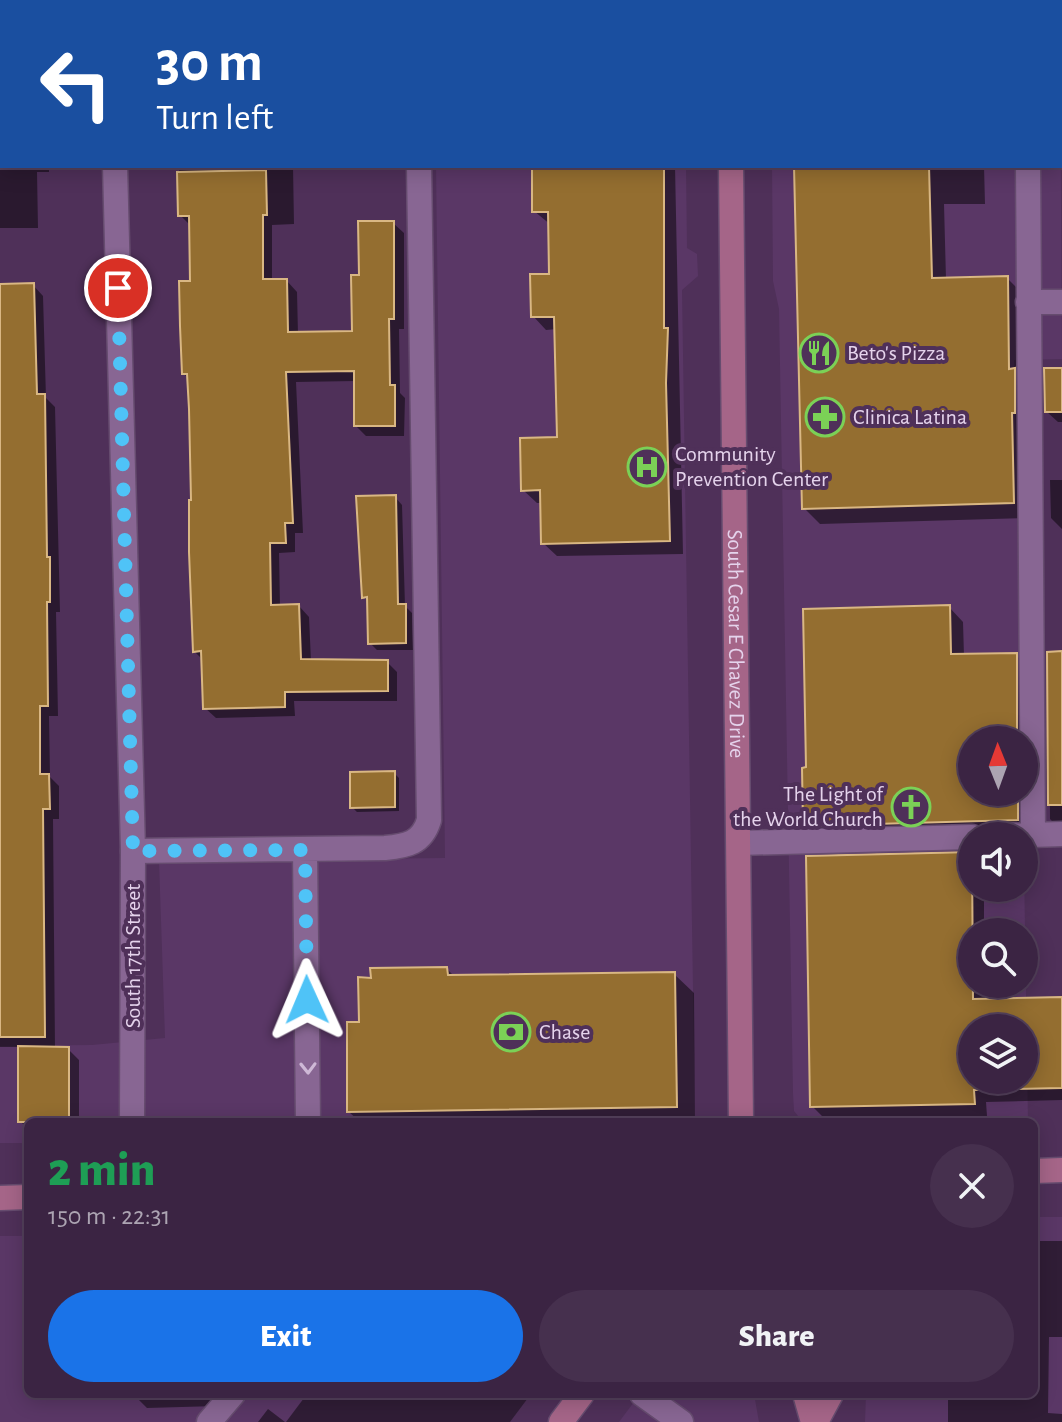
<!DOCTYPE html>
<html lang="en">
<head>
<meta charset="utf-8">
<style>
	:root { --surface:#3b2443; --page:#46304e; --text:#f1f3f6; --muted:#aca4b2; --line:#54415c; --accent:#1a73e8 }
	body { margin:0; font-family:"Alegreya Sans",sans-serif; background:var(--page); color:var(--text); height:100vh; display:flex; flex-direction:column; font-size:30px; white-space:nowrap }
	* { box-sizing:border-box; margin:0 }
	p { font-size:26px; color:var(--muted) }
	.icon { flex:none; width:44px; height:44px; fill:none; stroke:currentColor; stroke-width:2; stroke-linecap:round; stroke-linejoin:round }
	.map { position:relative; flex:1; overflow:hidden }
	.side { position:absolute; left:24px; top:1118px; width:1014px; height:280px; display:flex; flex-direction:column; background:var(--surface); border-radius:12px; box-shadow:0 4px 20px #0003,0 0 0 2px var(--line) }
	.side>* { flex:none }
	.banner { position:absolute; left:0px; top:0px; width:1062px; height:168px; box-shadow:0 4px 20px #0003,0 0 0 2px var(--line); background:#1a4fa0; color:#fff; overflow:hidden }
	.needle { width:52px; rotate:359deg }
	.buttons { position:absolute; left:958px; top:726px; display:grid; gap:16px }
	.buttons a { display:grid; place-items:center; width:80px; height:80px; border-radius:50%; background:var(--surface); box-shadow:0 4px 20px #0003,0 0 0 2px var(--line); font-size:40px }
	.pin { position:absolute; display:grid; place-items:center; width:68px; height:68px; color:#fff; margin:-34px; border:4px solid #fff; border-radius:50%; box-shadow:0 2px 8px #0007 }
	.me { position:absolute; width:88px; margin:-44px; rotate:359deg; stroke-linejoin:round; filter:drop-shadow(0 0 6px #0008) }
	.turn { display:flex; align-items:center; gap:28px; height:168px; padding:0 24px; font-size:36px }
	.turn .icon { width:104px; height:104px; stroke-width:2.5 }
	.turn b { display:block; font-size:56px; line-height:68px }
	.round { display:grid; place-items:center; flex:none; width:84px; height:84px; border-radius:42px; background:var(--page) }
	.overview { display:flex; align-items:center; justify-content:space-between; height:136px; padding:0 24px }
	h1 { font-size:48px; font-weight:800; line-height:60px; color:#1e9e55 }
	.primary-button { display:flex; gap:16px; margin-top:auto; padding:16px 24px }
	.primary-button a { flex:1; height:92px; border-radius:48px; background:var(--accent); color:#fff; font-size:32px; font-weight:800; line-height:92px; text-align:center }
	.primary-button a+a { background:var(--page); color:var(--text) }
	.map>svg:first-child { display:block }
</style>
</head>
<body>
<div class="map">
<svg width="1062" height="1422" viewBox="0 0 1062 1422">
	<rect width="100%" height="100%" fill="#4f3059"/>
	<!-- built -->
	<path fill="#5a3766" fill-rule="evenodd" d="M433,0H683V2H433Z
		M772,0H1006V2H772Z
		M1060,47L1062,359L1014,360L1022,740H972V792H1023V836H972V888H1024V866L1028,1122H803L794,1111L793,1093L779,309L773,281L772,166H1060ZM972,932H1024V984H972ZM972,1028H1024V1080H972Z
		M436,166H686L687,248L697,254L698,276L682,290L695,1116L692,1122H28V1143H0V1046L92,1045L165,1038L159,861L445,858Z
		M1034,1217H1062V1422H865L866,1394H1034Z
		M0,1236H28V1394H531L510,1422H0Z
		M640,1394H754L759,1422H619Z"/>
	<!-- shadow -->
	<path fill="#0007" fill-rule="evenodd" d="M0,0H46L2,2V166H49V172H37L38,228H0Z
		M184,0H284V2H186Z
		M458,0H681V2H460Z
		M793,0H965V2H794Z
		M1053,0H1062V49H1060V2Z
		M179,166H293L294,224L272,225V281H287L297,292L298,334L354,333L361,277L393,223L404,233V329H399L400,393L405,398L404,436H366L356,426V381L296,382L303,533H295V552L279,553L280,607L299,606L309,617L311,661L387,662L397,672V701H294L295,716L216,718L205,708L203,660L194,651L189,379L184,374L192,283L191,226L180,215Z
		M529,166H675L683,554L557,556L543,543L542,503H537L523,490L559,439L557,329L546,330L533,316L551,276V225L534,211V170Z
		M797,166H984L985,204H944L946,279L1007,278L1023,294L1028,518L820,524L804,508Z
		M33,285L43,296L46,398L55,407L60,612H56L58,716H49L50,777L59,786V819H53L55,1049H68L79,1060V1122H28V1129L20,1121V1047H0V286Z
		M1062,370V422H1058L1047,412Z
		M1050,480H1062V529L1051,518Z
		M395,497L402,505L405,606L412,613L413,650H377L370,643L369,602L364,597Z
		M949,607L963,622L964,656L1016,655L1030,669L1031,834L819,839L805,825L808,769ZM972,740H1024V792H972Z
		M1062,653V831L1050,819L1049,654Z
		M394,773L399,778V811L357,812L352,807Z
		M972,888H984V932H972V984H985V1000L1062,999V1100L986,1102L987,1116L825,1119L812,1106ZM972,1028H1024V1080H972Z
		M447,969L455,977L674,974L694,993L695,1122H360L349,1112L361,1024Z
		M1034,1241H1062V1337H1049L1048,1413L1062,1414V1422H948V1394H1034Z
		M133,1394H217V1406L147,1408Z
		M307,1394H531L510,1422H286Z
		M268,1409L285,1422H258Z"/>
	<!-- building -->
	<path fill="#946e30" stroke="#d9b783" stroke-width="2" fill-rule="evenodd" d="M532,166H664V328H668L666,383L670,541L541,544L540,490L521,491L520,438L557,437L554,317H531L530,274H549L548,212H532Z
		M794,166H929L932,278L1008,276L1009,369L1015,368V413H1012L1014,503L802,509Z
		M266,170L267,215H263V279H287L288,332L352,331L351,275H359L358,221H394V319H389L390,385H395V426H354V371L286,372L293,523H285L286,543H270L271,605L299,604L301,659L388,660V691L285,692V707L203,709L201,651L193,652L189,552V500H191L189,409L187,374H182L180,326L179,281H190L189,216H178L177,172Z
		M34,283L37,394H45L47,557H50V602H47L48,706H40V774H49L50,809H43L45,1037H0V284Z
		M1044,368H1062V412H1045Z
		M396,495L398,604H406V643L368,644L367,597L362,598L356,496Z
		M950,605L951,654L1017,653V740H972V792H1018V820L803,826L802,768L806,767L803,609Z
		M1062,651V805H1048L1047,652Z
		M395,771V807L350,808V772Z
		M972,852L973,999L1062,997V1088L974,1090L975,1104L810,1107L806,856ZM972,1028H1024V1080H972Z
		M447,967L448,975L675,972L677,1107L347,1112V1022H359L358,977L371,978L370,968Z
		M18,1046L69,1047V1122H18Z"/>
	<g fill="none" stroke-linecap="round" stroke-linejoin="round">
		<defs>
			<path id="lane" d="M416,0V2
				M1026,0V2
				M1028,166L1033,835
				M1028,302H1062
				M997,836L1062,834
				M739,843L972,837
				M305,850L308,1122
				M133,851L385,848C407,846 422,843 429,820L419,166
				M642,1394L681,1422
				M209,1422L233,1394"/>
			<path id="street" d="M111,0V2
				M115,166L133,851L132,1122"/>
			<g id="secondary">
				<path d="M727,0V2"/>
				<path id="s1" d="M731,166L741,1122"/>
				<path d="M1034,1171L1062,1170"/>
				<path d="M0,1198L28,1197"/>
				<path d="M805,1394L813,1422"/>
				<path d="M561,1422L582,1394"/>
				<path d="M816,1422L831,1394"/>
			</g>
		</defs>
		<!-- lane casing -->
		<use href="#lane" stroke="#664c6f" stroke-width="27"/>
		<!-- street casing -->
		<use href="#street" stroke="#664c6f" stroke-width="27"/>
		<!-- secondary casing -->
		<use href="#secondary" stroke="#664c6f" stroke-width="27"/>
		<!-- lane -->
		<use href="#lane" stroke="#886693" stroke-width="24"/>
		<!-- street -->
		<use href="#street" stroke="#886693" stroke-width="24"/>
		<!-- secondary -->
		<use href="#secondary" stroke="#a56588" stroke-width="24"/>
	</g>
	<!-- one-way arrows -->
	<defs><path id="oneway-chevron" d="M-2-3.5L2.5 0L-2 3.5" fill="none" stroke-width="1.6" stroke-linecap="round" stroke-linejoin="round" transform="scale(2)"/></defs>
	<use stroke="#ceb8d6" href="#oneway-chevron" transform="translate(308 1068) rotate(89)"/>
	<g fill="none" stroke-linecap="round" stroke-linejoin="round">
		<!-- route -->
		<path stroke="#4fc3f7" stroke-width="14" stroke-dasharray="0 25.2" d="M118,288L133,851L305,850L307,1000"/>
	</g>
	<!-- icons -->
	<defs>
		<symbol id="restaurant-ring" viewBox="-11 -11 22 22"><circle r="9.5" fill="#4f3059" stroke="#7bd156" stroke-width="1.5"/><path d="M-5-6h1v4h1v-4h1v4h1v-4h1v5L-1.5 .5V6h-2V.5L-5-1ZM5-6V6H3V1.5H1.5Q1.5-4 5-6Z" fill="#7bd156"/></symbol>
		<symbol id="pharmacy-ring" viewBox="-11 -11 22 22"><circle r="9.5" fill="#4f3059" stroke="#7bd156" stroke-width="1.5"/><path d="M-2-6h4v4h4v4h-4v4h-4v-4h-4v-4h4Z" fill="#7bd156"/></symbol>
		<symbol id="hospital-ring" viewBox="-11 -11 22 22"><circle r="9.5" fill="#4f3059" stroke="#7bd156" stroke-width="1.5"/><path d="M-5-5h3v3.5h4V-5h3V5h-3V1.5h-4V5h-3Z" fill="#7bd156"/></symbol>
		<symbol id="church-ring" viewBox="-11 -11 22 22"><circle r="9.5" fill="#4f3059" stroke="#7bd156" stroke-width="1.5"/><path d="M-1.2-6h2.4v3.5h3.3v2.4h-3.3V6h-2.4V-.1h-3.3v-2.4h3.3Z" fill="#7bd156"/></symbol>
		<symbol id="bank-ring" viewBox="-11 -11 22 22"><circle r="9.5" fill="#4f3059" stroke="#7bd156" stroke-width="1.5"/><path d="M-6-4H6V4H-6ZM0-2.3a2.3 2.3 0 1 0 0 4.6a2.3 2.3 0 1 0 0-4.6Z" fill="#7bd156"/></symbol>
	</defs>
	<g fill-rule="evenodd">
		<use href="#restaurant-ring" x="797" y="331" width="44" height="44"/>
		<use href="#pharmacy-ring" x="803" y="395" width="44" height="44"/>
		<use href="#hospital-ring" x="625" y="445" width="44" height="44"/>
		<use href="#church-ring" x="889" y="785" width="44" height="44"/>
		<use href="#bank-ring" x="489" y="1010" width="44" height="44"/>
	</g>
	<g text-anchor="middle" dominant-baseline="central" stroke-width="8" stroke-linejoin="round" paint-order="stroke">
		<!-- poi labels -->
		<g font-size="22" fill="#e5d3ec" stroke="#4f3059" text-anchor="start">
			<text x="847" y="353">Beto's Pizza</text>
			<text x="853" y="417">Clinica Latina</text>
			<text x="675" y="454">Community<tspan x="675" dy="25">Prevention Center</tspan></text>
			<text x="883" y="794" text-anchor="end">The Light of<tspan x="883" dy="25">the World Church</tspan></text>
			<text x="539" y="1032">Chase</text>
		</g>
		<!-- street labels -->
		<g font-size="22" fill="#e5d3ec" stroke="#4f3059">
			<text stroke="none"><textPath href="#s1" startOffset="478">South Cesar E Chavez Drive</textPath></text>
			<text transform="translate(133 956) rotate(-90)">South 17th Street</text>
		</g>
	</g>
</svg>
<div class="buttons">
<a><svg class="needle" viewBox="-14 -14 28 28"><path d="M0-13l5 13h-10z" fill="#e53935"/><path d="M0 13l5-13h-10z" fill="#aca4b2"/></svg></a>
<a><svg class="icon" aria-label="sound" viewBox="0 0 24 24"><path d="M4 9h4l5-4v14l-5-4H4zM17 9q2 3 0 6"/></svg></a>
<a><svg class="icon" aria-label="search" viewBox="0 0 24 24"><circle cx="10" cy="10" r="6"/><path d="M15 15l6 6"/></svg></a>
<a><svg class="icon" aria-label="layers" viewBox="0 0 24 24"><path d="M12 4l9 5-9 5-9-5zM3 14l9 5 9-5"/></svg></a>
</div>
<div class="pin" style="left:118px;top:288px;background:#d93025"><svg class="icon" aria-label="arrive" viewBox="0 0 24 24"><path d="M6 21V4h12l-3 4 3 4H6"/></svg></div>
<svg class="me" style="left:307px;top:1000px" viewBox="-20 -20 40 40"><path d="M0-17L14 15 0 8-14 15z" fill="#4fc3f7" stroke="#fff" stroke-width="4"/></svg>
<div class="banner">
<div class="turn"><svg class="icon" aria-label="left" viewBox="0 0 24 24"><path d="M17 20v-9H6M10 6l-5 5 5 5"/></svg><div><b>30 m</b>Turn left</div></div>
</div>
<section class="side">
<div class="overview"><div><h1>2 min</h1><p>150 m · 22:31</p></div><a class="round"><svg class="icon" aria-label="close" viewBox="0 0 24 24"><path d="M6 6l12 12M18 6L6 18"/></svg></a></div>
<div class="primary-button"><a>Exit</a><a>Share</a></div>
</section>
</div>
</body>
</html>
